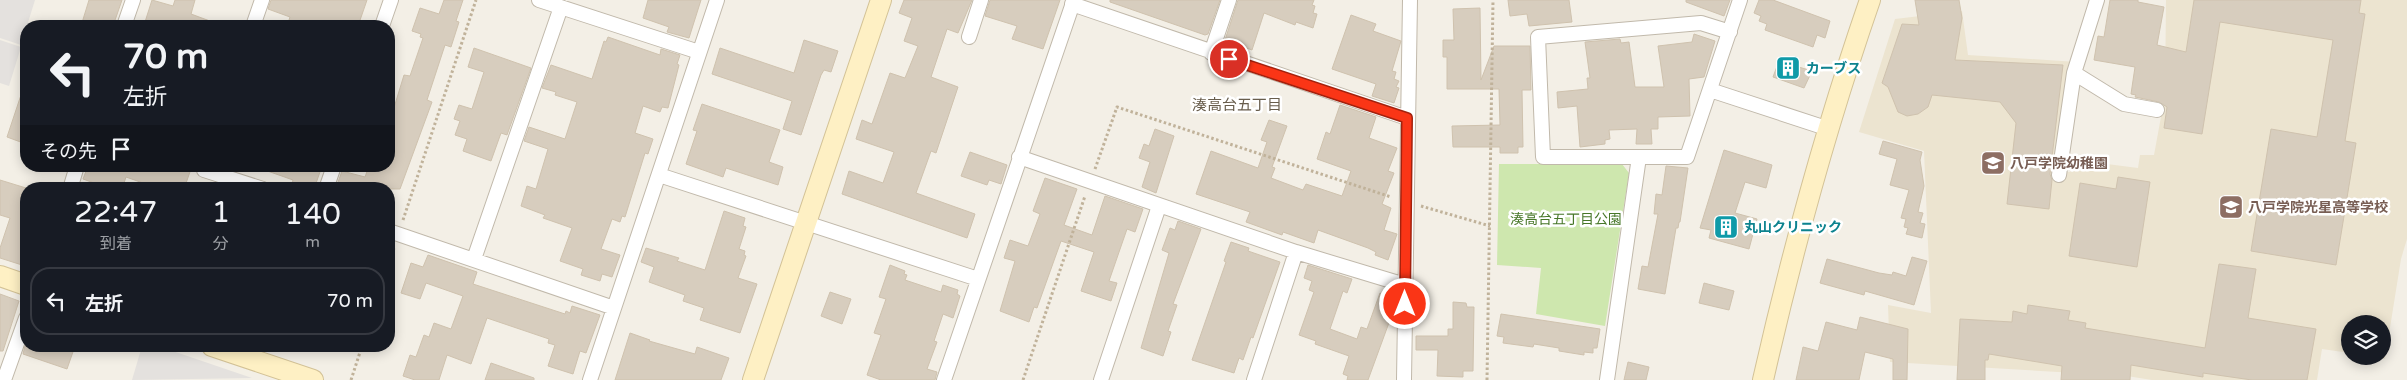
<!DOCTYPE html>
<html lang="ja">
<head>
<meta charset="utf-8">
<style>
	:root { --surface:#171b24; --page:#20242c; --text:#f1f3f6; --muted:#9ea1a6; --line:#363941 }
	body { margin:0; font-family:"Varela Round","Noto Sans JP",sans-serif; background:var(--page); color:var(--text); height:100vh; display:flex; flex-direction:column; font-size:19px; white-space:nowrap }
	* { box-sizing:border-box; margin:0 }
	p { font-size:16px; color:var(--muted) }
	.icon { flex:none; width:28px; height:28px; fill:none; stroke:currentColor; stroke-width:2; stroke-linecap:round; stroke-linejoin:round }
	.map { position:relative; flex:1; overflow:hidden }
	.side { position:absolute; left:20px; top:182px; width:375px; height:170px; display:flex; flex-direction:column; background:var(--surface); border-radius:20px; box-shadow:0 2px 12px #0003 }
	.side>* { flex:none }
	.banner { position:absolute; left:20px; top:20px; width:375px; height:152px; border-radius:20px; box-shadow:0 2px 12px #0003; background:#171b24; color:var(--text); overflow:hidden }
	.controls { position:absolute; left:2341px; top:315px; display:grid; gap:10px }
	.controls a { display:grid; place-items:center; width:50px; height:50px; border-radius:50%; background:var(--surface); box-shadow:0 2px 12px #0003; font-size:25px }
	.pin { position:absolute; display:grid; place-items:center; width:42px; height:42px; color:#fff; margin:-21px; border:2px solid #fff; border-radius:50%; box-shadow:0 1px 5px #0007 }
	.me { position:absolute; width:55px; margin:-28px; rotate:0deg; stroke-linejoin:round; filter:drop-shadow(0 0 4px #0008) }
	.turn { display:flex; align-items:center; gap:18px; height:105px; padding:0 20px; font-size:22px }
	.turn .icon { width:65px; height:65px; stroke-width:2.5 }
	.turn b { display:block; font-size:35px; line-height:42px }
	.then { display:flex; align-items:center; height:48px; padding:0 20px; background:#0003; gap:10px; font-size:19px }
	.eta { display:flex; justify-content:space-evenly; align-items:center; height:85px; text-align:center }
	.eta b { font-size:30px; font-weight:600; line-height:35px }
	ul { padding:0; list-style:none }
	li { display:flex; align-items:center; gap:15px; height:68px; margin:0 10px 8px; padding:0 10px; border:2px solid var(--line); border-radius:20px }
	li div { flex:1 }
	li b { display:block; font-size:19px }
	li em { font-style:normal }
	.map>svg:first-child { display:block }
</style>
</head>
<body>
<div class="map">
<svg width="2407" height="380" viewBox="0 0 2407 380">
	<rect width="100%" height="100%" fill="#f3efe6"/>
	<!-- education -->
	<path fill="#ece4d0" d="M2166,0H2407V239L2401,259L2385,359L2369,356H2382V324H2350V353L2322,349L2317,380H2152L2127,376L1890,362L1888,305L1931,313L1924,151L1859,132L1895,19L1962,11L1968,55L2077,62L2059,174L2107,164L2138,168L2140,155H2154L2165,95Z"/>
	<!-- green -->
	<path fill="#cee7ae" d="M1499,164H1622L1629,173L1605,326L1536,314L1541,268L1497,265Z"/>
	<!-- parking -->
	<path fill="#e4e1de" d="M0,0H35L21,45L0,38Z
		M0,40L21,47L9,86L0,83Z
		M142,346H158L252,378L132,380Z"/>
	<!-- building -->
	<path fill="#d7cdbe" stroke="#cfc2ae" d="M89,0H122L113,26H81Z
		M152,0L173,6L175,0H195L191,14L218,24V26H158L145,22Z
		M271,0H367L358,26H287L290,17L268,9Z
		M444,0H463L456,21L459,22L451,47L445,45L427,100L432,102L400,189H349L337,185L342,171L365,177L369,166H389V110L393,111L404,75L410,76L423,38L420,37L421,34L412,31L420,8L439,14Z
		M648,0H701L689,38L667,32L669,27L643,18Z
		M904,0H972L958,33L947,29L931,77L958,87L936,153L931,151L916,193L975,214L967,238L842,194L849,171L883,183L894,152L856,139L862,120L872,124L890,73L905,78L918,46L904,41L912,18L899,13Z
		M990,0H1060L1043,49L1012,39L1017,26L985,16Z
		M1110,0H1220L1208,34L1205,35L1110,2Z
		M1238,0H1314L1312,5L1315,6L1313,13L1317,14L1313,28L1296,22L1295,25L1264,13L1252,50L1225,40Z
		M1508,0H1569L1572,22L1529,26L1527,14L1510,16Z
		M1686,0H1730L1724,16L1686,2Z
		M1759,0H1773L1830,21L1825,38L1817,35L1813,47L1765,30L1767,24L1759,21L1761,16L1754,13Z
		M1915,0H1959L1962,18L1955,60L2063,65L2050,174L2052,180L2049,209L2007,204L2016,123L2000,102L1932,95L1928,107L1918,114L1907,116L1898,112L1888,87L1882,83L1902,24L1919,25Z
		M2110,0H2138V2L2164,7L2157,45L2186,52L2194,0H2361L2359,13L2365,14L2345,141L2356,143L2336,265L2251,251L2271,129L2317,137L2333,40L2220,22L2202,134L2164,128L2167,107L2159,102L2135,97L2136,95L2131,94L2135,67L2094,60L2098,36L2104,37Z
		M1480,8L1481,80L1494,46H1530L1531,90H1522L1523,147H1518V153H1500V147H1453L1452,126L1500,125L1499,89H1447V57H1443V40H1454L1453,9Z
		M1351,15L1376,24L1373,31L1401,41L1392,71L1396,72L1394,79L1399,81L1396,87L1399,88L1394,103L1372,96L1376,84L1332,69Z
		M1694,34L1715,41L1704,77L1689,79L1690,116L1658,117V129H1651L1652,144H1636L1637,129L1609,130L1610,139L1605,140V144L1580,147L1577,106L1558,108L1557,92L1588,89L1587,78H1590L1585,42L1620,39L1621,43L1629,42L1635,87H1664L1658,46L1692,42Z
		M608,37L660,55L661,49L680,55L677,64L679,65L668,108L662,107L660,112L643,106L635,133L653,139L648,154L645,153L625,217L622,216L620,222L612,219L601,249L620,255L612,277L602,274L600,281L581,275L583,269L560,261L572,228L543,218L545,215L521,206L527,186L536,189L548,149L524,141L529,127L565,139L577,102L555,95L556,92L542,88L551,65L592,79L604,41L606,42Z
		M804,40L838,51L831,72L824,70L821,75L801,135L783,129L792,101L712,74L720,48L794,73Z
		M474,48L531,68L507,135L501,133L491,161L463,151L467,139L455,135L460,121L454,119L459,105L472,109L484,72L468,67Z
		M1779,61L1812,71L1804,88L1773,77Z
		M24,86L26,87V144L7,137Z
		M702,104L780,130L769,162L783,167L778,185L726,168L723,177L686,164L697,131L693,130Z
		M1340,105L1376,117L1369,138L1397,148L1388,171L1394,173L1382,204L1391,208L1384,230L1397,234L1388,260L1375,255L1376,252L1368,248L1318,230L1314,243L1283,232L1282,235L1246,222L1250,212L1196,194L1211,151L1258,168L1267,142L1261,140L1269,120L1287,126L1272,167L1275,168L1271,178L1303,190L1306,184L1342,196L1351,171L1317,159L1326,132L1330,134Z
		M1155,129L1174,136L1156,193L1142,187L1150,162L1139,158L1144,144L1149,146Z
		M1883,141L1922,152L1920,160L1924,186L1918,212L1923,213L1920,223L1925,224L1922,238L1906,234L1908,228L1904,227L1906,219L1901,218L1909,190L1890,185L1897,159L1879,154Z
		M1724,150L1772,165L1766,188L1745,182L1735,213L1757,219L1749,249L1709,238L1711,230L1700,228Z
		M970,152L1007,165L1001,184L989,180L987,185L961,176Z
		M88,166H192L184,189H160L126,177L122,189H92L94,183L83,179Z
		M259,166H314L321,169L314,189H305L292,184L293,180L259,168Z
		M1666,166L1688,168L1680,222H1679L1678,228H1676L1665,294L1638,289L1642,266L1648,267L1658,214H1654L1656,194L1662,195Z
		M2118,177L2150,182L2137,267L2069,256L2080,183L2116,189Z
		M1045,178L1077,189L1064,225L1092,235L1105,196L1143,209L1135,232L1127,229L1109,281L1117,283L1111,301L1081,291L1094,252L1061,241L1037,308L1034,307L1029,322L1000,311L1015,261L1004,258L1010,240L1028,246L1040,214L1033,211Z
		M0,180L26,188V253L22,265L0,258V248L10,218L0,215Z
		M724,211L745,218L743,226L746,227L739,249L745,251L744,255L746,256L738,278L757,284L740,333L700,320L704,308L683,301L685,295L649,282L654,267L641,262L646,248L679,258L677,261L705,270Z
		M1178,221L1201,229L1173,304L1177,305L1168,331L1171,332L1163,356L1141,348L1169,253L1162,250L1170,228L1175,230Z
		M1231,242L1249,248L1248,251L1280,262L1253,338L1251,337L1243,360L1239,358L1234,373L1192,360L1226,262L1224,261Z
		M428,255L477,272L473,284L565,314L566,311L570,313L572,306L600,315L586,353L580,351L573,374L548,366L555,345L548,343L549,339L487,318L471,364L447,355L439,380H415L403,376L410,355L416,357L424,335L429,337L434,323L451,329L463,296L426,283L420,299L401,293L411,263L423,267Z
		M1912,257L1927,261L1914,305L1865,291L1864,295L1820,283L1827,259L1879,273L1892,275L1893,272L1906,276Z
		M2219,264L2256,269L2248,318L2316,329L2307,380H2252L2203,373V377L2131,365L2130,380H2061L2062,366L1989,354L1988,360H1985V380H1957L1960,319L2012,322L2013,311L2027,314L2028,305L2070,311L2068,320L2086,323L2085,328L2205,348Z
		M890,265L905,271L904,274L907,275L905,280L941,292L943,285L958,290L957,294L960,296L953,318L943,314L934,341L937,342L927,369L937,372L935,380H881L867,375L881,335L874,333L886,299L879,297Z
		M1308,265L1352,279L1347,293L1343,291L1330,329L1357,339L1361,327L1367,329L1380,293L1396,298L1392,308L1394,309L1368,380H1347L1348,376L1343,374L1349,356L1315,344L1316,341L1299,335L1314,292L1309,290L1312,281L1304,278Z
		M1704,283L1734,291L1729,310L1699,303Z
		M830,292L851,299L842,324L821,316Z
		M0,294L19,301L3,351H0Z
		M1453,302L1466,303L1467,307H1474L1473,371H1463V377L1437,376L1438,350H1416V336H1448V329H1453Z
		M1501,314L1600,329L1597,348H1593V353L1584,352V355L1559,351V348L1534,344L1533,347L1503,343L1504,337L1497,336Z
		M1860,317L1908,329L1907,380H1893V359L1865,352L1859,380H1796L1803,347L1818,351L1826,322L1857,330Z
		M630,333L650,340L649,341L695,354L697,347L729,358L721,380H615Z
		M25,346H75L67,369L23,354Z
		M1628,362L1649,367L1646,380H1624Z
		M491,363L534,378V380H485Z"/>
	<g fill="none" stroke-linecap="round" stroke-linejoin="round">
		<defs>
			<path id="street" d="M539,0L699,52
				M1072,4L1407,118
				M124,26L133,0
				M253,26L262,0
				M382,26L391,0
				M1730,32L1701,23L1538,37L1543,157H1687L1740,0
				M969,37L981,0
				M1211,53L1229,0
				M2074,73L2124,104L2157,110
				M1710,90L1829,129
				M1019,157L1296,252L1405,285
				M205,166L204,170L263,189
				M659,175L978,279
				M2059,175L2074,73L2097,0
				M70,189L77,166
				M326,189L334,166
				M389,231L614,308
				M474,259L561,7
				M4,380L26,318
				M590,380L717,0
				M944,380L1074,0
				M1101,380L1159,206
				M1254,380L1296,252
				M1404,380L1410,0
				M1607,380L1639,157"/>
			<path id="secondary" d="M0,276L26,285
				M212,346L313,380
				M753,380L881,0
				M1763,380C1792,252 1827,124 1870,0"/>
		</defs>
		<!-- street casing -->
		<use href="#street" stroke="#c1b9ab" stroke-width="16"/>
		<!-- secondary casing -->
		<use href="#secondary" stroke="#d3c296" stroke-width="22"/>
		<!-- path -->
		<path stroke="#c0b29a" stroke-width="3" stroke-dasharray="2.5 2.5" stroke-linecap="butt" d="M1095,169L1117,107L1391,197
			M1421,206L1490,226
			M403,220L476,0
			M389,265L394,248
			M351,380L362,346
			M1023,380L1085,196
			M1487,380L1493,0"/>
		<!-- street -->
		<use href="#street" stroke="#fff" stroke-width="14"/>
		<!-- secondary -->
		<use href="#secondary" stroke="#fef0c4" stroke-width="20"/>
	</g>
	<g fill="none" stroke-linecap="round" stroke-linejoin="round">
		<defs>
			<path id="route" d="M1229,59L1407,118L1405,304"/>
		</defs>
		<!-- route casing -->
		<use href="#route" stroke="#a2220e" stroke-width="12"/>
		<!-- route -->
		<use href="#route" stroke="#fa3516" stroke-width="9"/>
	</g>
	<!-- icons -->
	<defs>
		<symbol id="building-square" viewBox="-11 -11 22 22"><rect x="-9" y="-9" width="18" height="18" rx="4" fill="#0f9aa8" stroke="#fff"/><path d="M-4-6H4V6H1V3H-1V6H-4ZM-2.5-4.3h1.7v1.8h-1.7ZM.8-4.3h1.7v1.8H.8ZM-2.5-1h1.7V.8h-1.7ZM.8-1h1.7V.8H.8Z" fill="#fff"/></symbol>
		<symbol id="school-square" viewBox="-11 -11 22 22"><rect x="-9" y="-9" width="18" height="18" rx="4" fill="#8d6e63" stroke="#fff"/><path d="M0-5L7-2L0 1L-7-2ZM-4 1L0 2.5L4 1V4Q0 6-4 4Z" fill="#fff"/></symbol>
	</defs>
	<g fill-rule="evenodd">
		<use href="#building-square" x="1774" y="54" width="28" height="28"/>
		<use href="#school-square" x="1979" y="149" width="28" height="28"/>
		<use href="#school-square" x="2217" y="193" width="28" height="28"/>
		<use href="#building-square" x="1712" y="213" width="28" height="28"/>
	</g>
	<g text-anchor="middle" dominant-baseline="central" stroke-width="5" stroke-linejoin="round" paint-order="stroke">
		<!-- culture labels -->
		<g font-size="14" font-weight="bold" fill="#0d838f" stroke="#fff" text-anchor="start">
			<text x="1806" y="68">カーブス</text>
			<text x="1744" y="227">丸山クリニック</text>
		</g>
		<!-- education labels -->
		<g font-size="14" font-weight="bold" fill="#785e54" stroke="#fff" text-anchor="start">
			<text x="2010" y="163">八戸学院幼稚園</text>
			<text x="2248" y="207">八戸学院光星高等学校</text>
		</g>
		<!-- park labels -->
		<g font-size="14" fill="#477728" stroke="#fff">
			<text x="1566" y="219">湊高台五丁目公園</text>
		</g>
		<!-- neighbourhood labels -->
		<g font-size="15" fill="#685d4c" stroke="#fff">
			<text x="1237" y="105">湊高台五丁目</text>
		</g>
	</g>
</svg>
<div class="controls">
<a><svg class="icon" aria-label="layers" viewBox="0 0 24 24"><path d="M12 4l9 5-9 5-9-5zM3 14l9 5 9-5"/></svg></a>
</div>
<div class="pin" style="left:1229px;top:59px;background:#d93025"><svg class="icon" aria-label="arrive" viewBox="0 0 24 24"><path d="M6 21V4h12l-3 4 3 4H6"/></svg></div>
<svg class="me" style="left:1405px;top:304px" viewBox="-20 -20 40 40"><circle r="17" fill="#fa3516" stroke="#fff" stroke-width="3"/><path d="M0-11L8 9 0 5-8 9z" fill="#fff"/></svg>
<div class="banner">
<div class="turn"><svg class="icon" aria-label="left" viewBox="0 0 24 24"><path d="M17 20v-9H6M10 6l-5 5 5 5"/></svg><div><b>70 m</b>左折</div></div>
<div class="then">その先<svg class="icon" aria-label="arrive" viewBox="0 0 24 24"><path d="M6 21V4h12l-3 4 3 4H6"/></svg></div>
</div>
<section class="side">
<div class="eta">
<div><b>22:47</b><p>到着</p></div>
<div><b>1</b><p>分</p></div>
<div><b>140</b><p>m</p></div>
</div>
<ul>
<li><svg class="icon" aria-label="left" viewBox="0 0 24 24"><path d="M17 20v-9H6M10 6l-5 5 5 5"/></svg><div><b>左折</b></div><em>70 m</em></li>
</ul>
</section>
</div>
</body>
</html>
